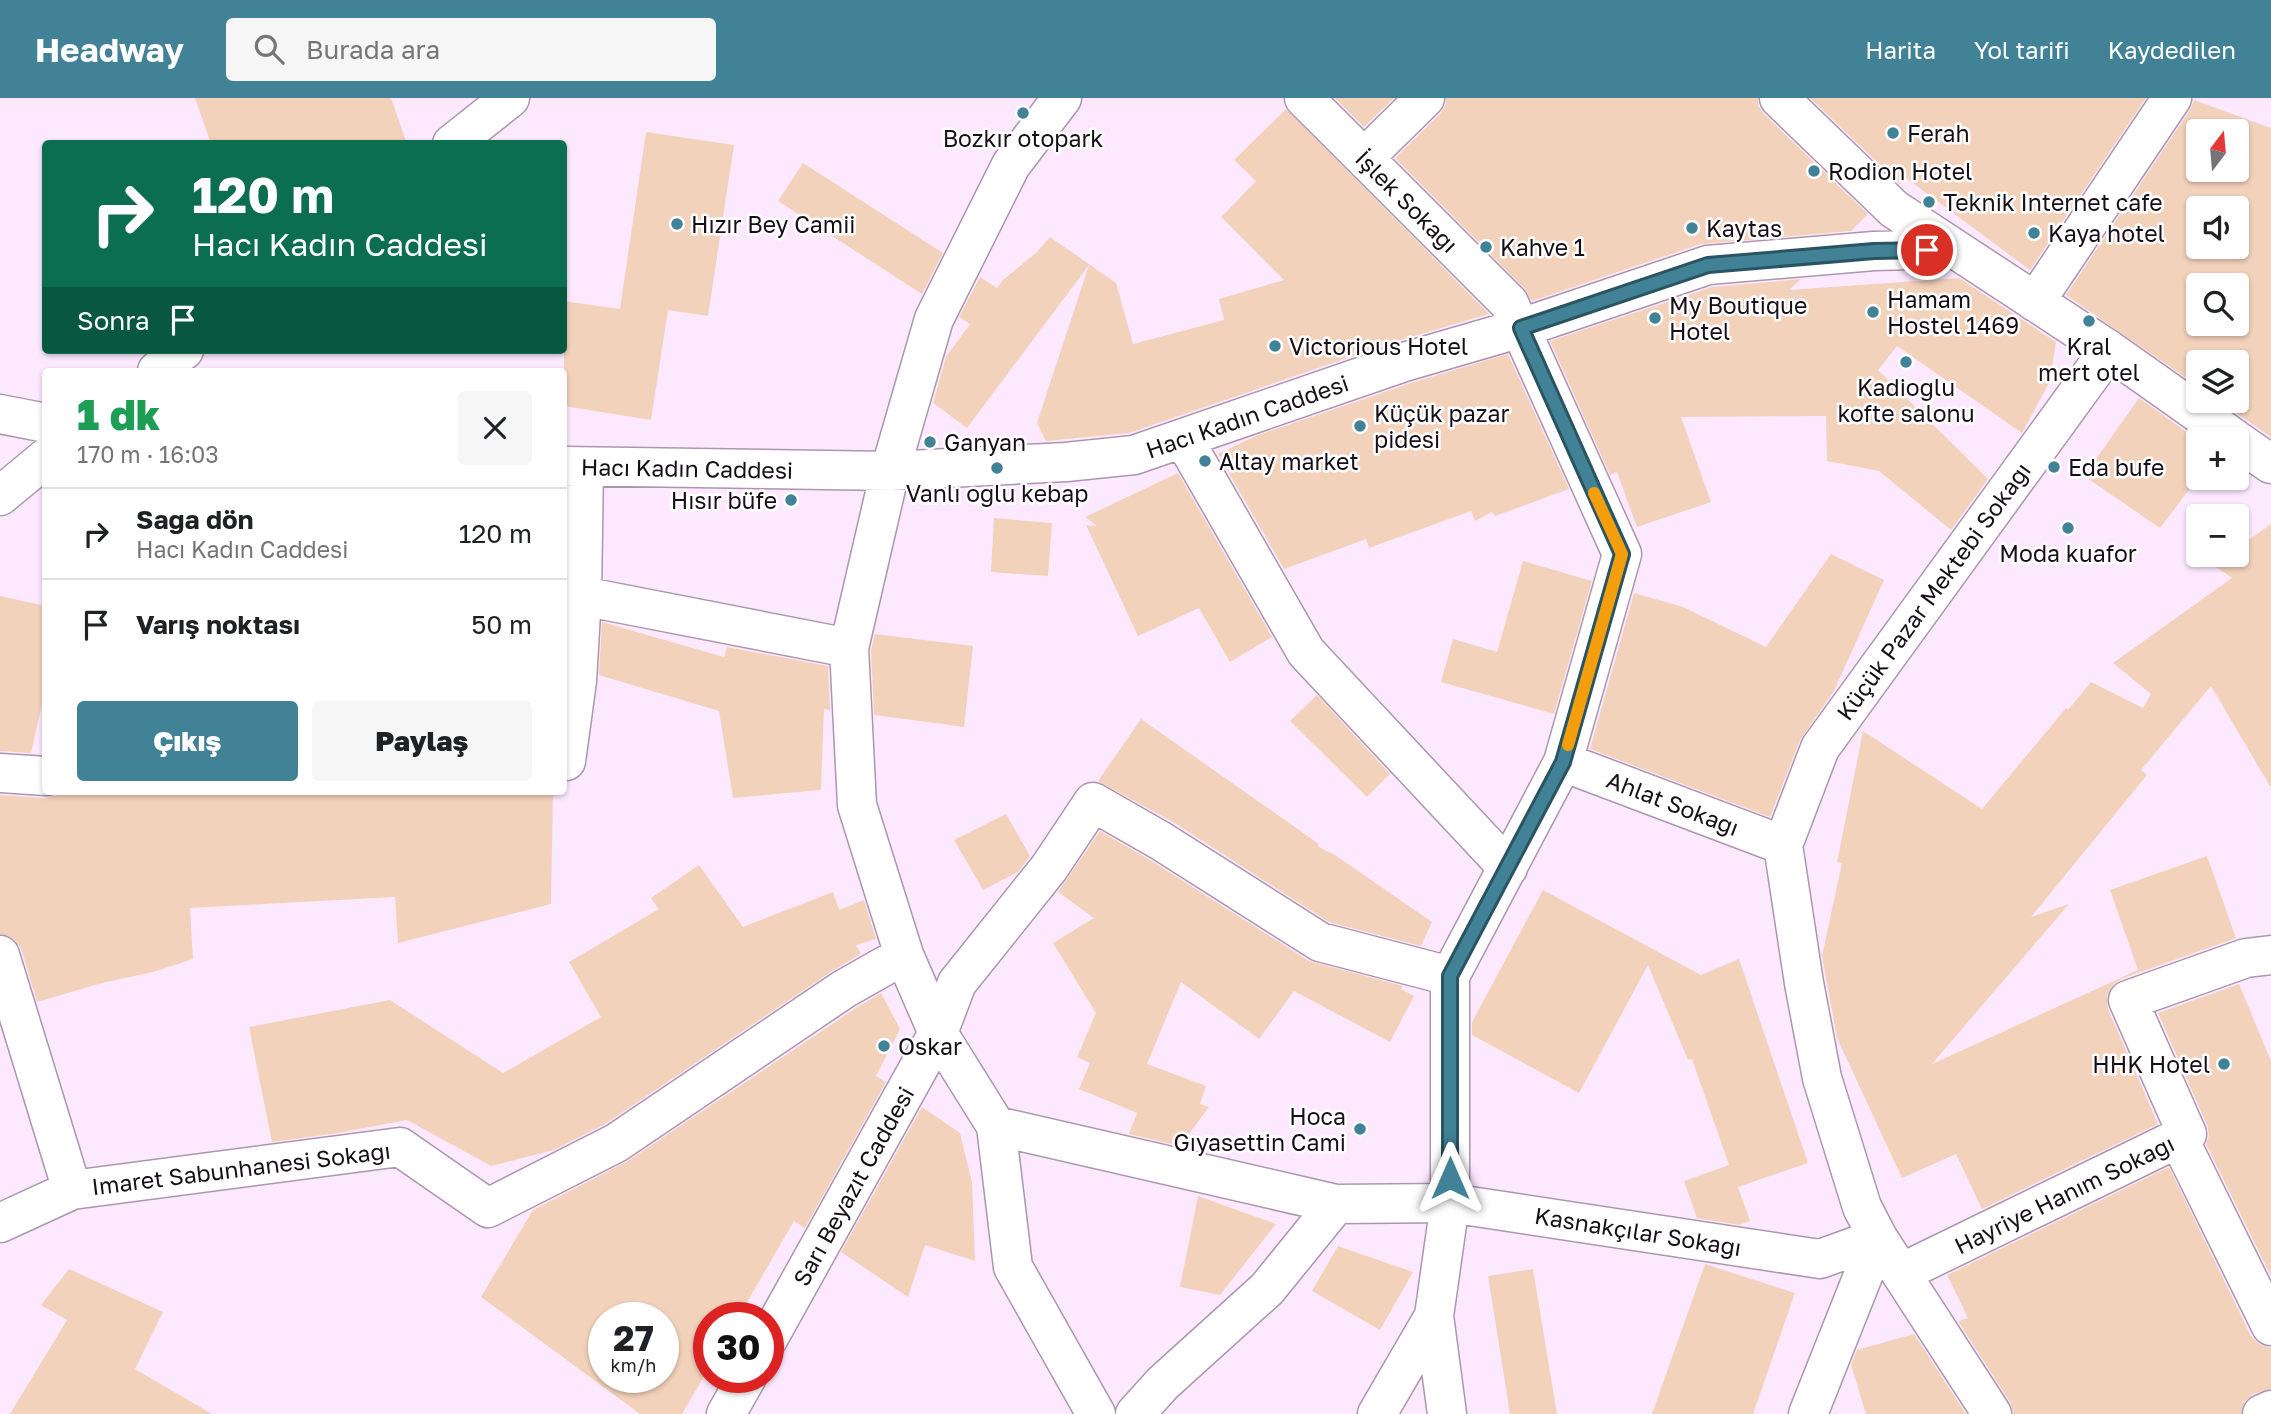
<!DOCTYPE html>
<html lang="tr">
<head>
<meta charset="utf-8">
<style>
	:root { --surface:#fff; --page:#f6f6f6; --text:#202124; --muted:#757577; --line:#e0e0e0; --accent:#428296 }
	body { margin:0; font-family:"Golos Text",sans-serif; background:var(--page); color:var(--text); height:100vh; display:flex; flex-direction:column; font-size:26px; white-space:nowrap }
	* { box-sizing:border-box; margin:0 }
	p { font-size:23px; color:var(--muted) }
	.icon { flex:none; width:38px; height:38px; fill:none; stroke:currentColor; stroke-width:2; stroke-linecap:round; stroke-linejoin:round }
	.map { position:relative; flex:1; overflow:hidden }
	.drawer { position:absolute; left:42px; top:270px; width:525px; height:427px; display:flex; flex-direction:column; background:var(--surface); border-radius:7px; box-shadow:0 2px 5px #0004 }
	.drawer>* { flex:none }
	.top-card { position:absolute; left:42px; top:42px; width:525px; height:214px; border-radius:7px; box-shadow:0 2px 5px #0004; background:#0b6e4f; color:#fff; overflow:hidden }
	.needle { width:46px; rotate:16deg }
	.tools { position:absolute; left:2186px; top:21px; display:grid; gap:14px }
	.tools a { display:grid; place-items:center; width:63px; height:63px; border-radius:7px; background:var(--surface); box-shadow:0 2px 5px #0004; font-size:35px }
	.speed { position:absolute; left:588px; top:1204px; display:flex; gap:14px; font-size:35px; font-weight:700; text-align:center }
	.speed>* { display:grid; place-content:center; width:91px; height:91px; border-radius:50%; background:var(--surface); box-shadow:0 2px 5px #0004; line-height:1 }
	.speed small { font-size:18px; font-weight:400 }
	.speed .limit { border:10px solid #d22; background:#fff; color:#111 }
	.pin { position:absolute; display:grid; place-items:center; width:60px; height:60px; color:#fff; margin:-30px; border:4px solid #fff; border-radius:50%; box-shadow:0 2px 7px #0007 }
	.me { position:absolute; width:77px; margin:-38px; rotate:0deg; stroke-linejoin:round; filter:drop-shadow(0 0 5px #0008) }
	.turn { display:flex; align-items:center; gap:24px; height:147px; padding:0 35px; font-size:32px }
	.turn .icon { width:91px; height:91px; stroke-width:2.5 }
	.turn b { display:block; font-size:49px; line-height:60px }
	.then { display:flex; align-items:center; height:66px; padding:0 35px; background:#0003; gap:14px; font-size:26px }
	.round { display:grid; place-items:center; flex:none; width:74px; height:74px; border-radius:7px; background:var(--page) }
	.overview { display:flex; align-items:center; justify-content:space-between; height:119px; padding:0 35px }
	h1 { font-size:42px; font-weight:800; line-height:52px; color:#1e9e55 }
	.button { display:flex; gap:14px; margin-top:auto; padding:14px 35px }
	.button a { flex:1; height:80px; border-radius:7px; background:var(--accent); color:#fff; font-size:28px; font-weight:800; line-height:80px; text-align:center }
	.button a+a { background:var(--page); color:var(--text) }
	ul { padding:0; list-style:none }
	li { display:flex; align-items:center; gap:21px; height:91px; padding:0 35px; border-top:2px solid var(--line) }
	li div { flex:1 }
	li b { display:block; font-size:26px }
	li em { font-style:normal }
	header { display:flex; align-items:center; gap:42px; box-sizing:border-box; height:98px; padding:0 35px; background:var(--accent); color:#fff }
	header strong { font-size:33px }
	nav { display:flex; gap:38px; margin-inline-start:auto; font-size:24px }
	.search { width:490px; height:63px; background:var(--page); display:flex; align-items:center; gap:18px; box-sizing:border-box; padding:0 24px; border-radius:7px; color:var(--muted); font-size:26px }
	.map>svg:first-child { display:block }
</style>
</head>
<body>
<header>
<strong>Headway</strong>
<div class="search"><svg class="icon" aria-label="search" viewBox="0 0 24 24"><circle cx="10" cy="10" r="6"/><path d="M15 15l6 6"/></svg>Burada ara</div>
<nav><a>Harita</a><a>Yol tarifi</a><a>Kaydedilen</a></nav>
</header>
<div class="map">
<svg width="2271" height="1316" viewBox="0 0 2271 1316">
	<rect width="100%" height="100%" fill="#fce9ff"/>
	<!-- building -->
	<path fill="#f3d2bb" fill-rule="evenodd" d="M195,0H391L407,46H211Z
		M1335,0H1394L1364,29Z
		M1446,0H1758V7L1764,16L1868,116L1851,133L1701,146L1532,203L1524,190L1395,60L1440,16L1446,6Z
		M1810,0H2146L2030,172L1906,80L1900,86Z
		M2194,2L2271,30V339L2219,303H2236V264H2198V288L2066,197L2190,12ZM2198,33H2236V72H2198ZM2198,110H2236V149H2198ZM2198,187H2236V226H2198Z
		M1286,11L1489,216L1397,243L1129,335L1046,343L1037,325L1089,167L967,330L933,305L946,259L970,226L959,219L980,179L997,190L1003,182L1036,155L1050,139L1116,185L1133,246L1224,222L1219,201L1284,182L1221,119L1256,83L1234,62Z
		M646,34L734,47L708,218L668,212L651,322L564,308V203L620,211Z
		M803,65L943,155L922,196L778,103Z
		M1959,180L2056,244L2050,283L2022,335L1897,248L1878,272L1988,381L1951,432L1879,373L1827,363L1826,318L1681,319L1711,404L1637,429L1617,374L1610,377L1550,243L1712,189L1801,181L1789,192Z
		M1508,256L1569,391L1495,418L1492,414L1475,423L1471,413L1369,450L1366,441L1284,471L1218,356L1258,337L1411,285Z
		M2139,300L2198,342V380L2160,430L2084,378Z
		M1178,375L1272,539L1230,564L1199,510L1138,538L1086,427L1097,428L1085,419Z
		M994,420L1052,425L1048,478L991,474Z
		M2271,426V690L2211,588L2141,672L2147,677L2031,819L2069,806L1932,966L2138,872L2110,792L2207,758L2236,840L2121,881L2112,888L2107,898L2108,911L2158,1026L1982,1111L1956,1056L1902,1080L1837,940L1822,858L1842,765L1837,764L1863,633L1982,711L2066,610L2068,612L2091,584L2143,610L2151,596L2113,565L2232,480L2213,467L2228,457H2236V451Z
		M1831,456L1884,482L1834,593L1800,642L1770,719L1590,651L1634,495L1683,509L1766,549Z
		M1523,463L1592,483L1554,616L1441,584L1453,541L1497,554Z
		M0,498L46,508V588L31,655L0,653Z
		M602,524L724,559L727,549L828,568L830,612L824,611L821,692L733,700L719,613L599,577Z
		M875,536L973,548L964,629L874,617L871,552Z
		M1317,597L1390,676L1367,699L1290,623Z
		M1141,621L1319,746L1317,748L1335,757L1432,824L1421,848L1329,824L1173,724L1098,683Z
		M61,693H553L551,806L398,845L395,799L190,810L193,861L153,874L102,885L37,904L21,850L14,841L0,836V697L45,700L55,698Z
		M1006,716L1030,758L1018,774L983,792L954,742Z
		M1100,733L1150,762L1309,863L1403,888L1401,891L1414,898L1390,944L1294,893L1259,941L1181,884L1147,966L1206,988L1200,1006L1209,1009L1180,1048L1129,1036L1137,1015L1079,991L1090,965L1077,959L1096,915L1053,845L1094,820L1058,794Z
		M699,767L743,829L833,794L839,812L864,802L876,841L856,847L861,856L832,873L605,1026L554,1052L491,1068L407,1022L338,1035L272,1044L249,929L390,902L503,975L601,919L569,864L659,811L651,800Z
		M1543,792L1701,877L1739,861L1808,1065L1738,1089L1750,1123L1739,1127L1697,1120L1684,1083L1729,1067L1692,961L1688,962L1648,867L1579,995L1472,937V924Z
		M2239,886L2271,963V1178L2206,1046L2209,1037L2207,1027L2158,915Z
		M881,895L900,931L876,978L886,984L805,1130L794,1123L738,1220H709V1270L682,1316H640L481,1199L533,1112L628,1063L856,910ZM604,1220H663V1279H604Z
		M922,1009L960,1035L972,1084L975,1163L925,1147L908,1199L841,1154Z
		M2169,1069L2251,1238L2259,1246L2271,1250V1291L2253,1296L2245,1303L2241,1316H2014L2010,1304L1958,1223L1968,1220L1947,1177Z
		M1198,1098L1276,1126L1220,1197L1180,1189Z
		M1338,1148L1413,1174L1380,1232L1312,1193Z
		M1705,1166L1795,1195L1753,1316H1652Z
		M69,1171L163,1214L135,1271L212,1316H10L67,1222L41,1207Z
		M1533,1171L1557,1316H1510L1488,1178Z
		M1914,1236L1966,1316H1866L1851,1267L1857,1252Z"/>
	<g fill="none" stroke-linecap="round" stroke-linejoin="round">
		<defs>
			<path id="minor" d="M1062,0L1011,67L934,221L890,373L849,550L857,707L904,857L938,935L996,1028L1013,1169L1096,1316
				M1304,0L1509,205L1622,456L1563,664L1450,878V1105L1434,1218L1447,1316
				M1779,0L1894,111L2109,252L2235,341
				M452,46L510,0
				M1364,60L1425,0
				M2035,204L2172,0
				M157,273L184,252
				M0,316L46,325
				M1183,340L1306,554L1508,770
				M2236,342L2271,366
				M564,368L890,373L1066,364L1134,357L1404,264L1521,230L1708,167L1874,153L1954,151
				M0,398L46,360
				M582,498L849,550
				M564,663H566L577,583L582,498L584,369
				M1563,664L1783,747
				M0,675L46,678
				M0,857L72,1092
				M996,1028L1336,1106L1450,1105L1820,1161L1878,1140
				M2178,1039L2271,1228
				M0,1125L72,1092L400,1049L488,1110L616,1045L844,891L904,857
				M1901,1175L2187,1036L2128,902L2246,860L2271,857
				M768,1241L938,935L957,885L1049,770L1093,704L1161,743L1320,844L1450,878
				M726,1316L747,1279
				M1135,1316L1163,1285L1267,1191L1336,1106
				M1377,1316L1434,1218
				M1808,1316L1878,1140
				M1992,1316L1878,1140L1862,1109L1822,980L1804,885L1783,747L1820,650L2109,252
				M2262,1316L2271,1312"/>
		</defs>
		<!-- minor casing -->
		<use href="#minor" stroke="#ac96af" stroke-width="41"/>
		<!-- minor -->
		<use href="#minor" stroke="#fff" stroke-width="38"/>
	</g>
	<g fill="none" stroke-linecap="round" stroke-linejoin="round">
		<defs>
			<path id="route" d="M1450,1080V878L1563,664L1622,456L1521,230L1708,167L1874,153L1927,152"/>
		</defs>
		<!-- route casing -->
		<use href="#route" stroke="#2b5462" stroke-width="18"/>
		<!-- route -->
		<use href="#route" stroke="#428296" stroke-width="12"/>
		<!-- slow -->
		<path stroke="#f59e0b" stroke-width="12" d="M1568,647L1622,456L1594,395"/>
	</g>
	<!-- markers -->
	<g fill="#428296" stroke="#fff" stroke-width="2.5">
		<circle cx="1023" cy="15" r="7"/>
		<circle cx="1893" cy="35" r="7"/>
		<circle cx="1814" cy="73" r="7"/>
		<circle cx="1929" cy="104" r="7"/>
		<circle cx="677" cy="126" r="7"/>
		<circle cx="1692" cy="130" r="7"/>
		<circle cx="2034" cy="135" r="7"/>
		<circle cx="1486" cy="149" r="7"/>
		<circle cx="1873" cy="214" r="7"/>
		<circle cx="1655" cy="220" r="7"/>
		<circle cx="2089" cy="223" r="7"/>
		<circle cx="1275" cy="248" r="7"/>
		<circle cx="1906" cy="264" r="7"/>
		<circle cx="1360" cy="328" r="7"/>
		<circle cx="930" cy="344" r="7"/>
		<circle cx="1205" cy="363" r="7"/>
		<circle cx="2054" cy="369" r="7"/>
		<circle cx="997" cy="370" r="7"/>
		<circle cx="791" cy="402" r="7"/>
		<circle cx="2068" cy="430" r="7"/>
		<circle cx="884" cy="948" r="7"/>
		<circle cx="2224" cy="966" r="7"/>
		<circle cx="1360" cy="1031" r="7"/>
	</g>
	<g text-anchor="middle" dominant-baseline="central" stroke-width="5" stroke-linejoin="round" paint-order="stroke">
		<!-- poi labels -->
		<g font-size="23" fill="#170f18" stroke="#fff" text-anchor="start">
			<text x="1907" y="35">Ferah</text>
			<text x="1023" y="40" text-anchor="middle">Bozkır otopark</text>
			<text x="1828" y="73">Rodion Hotel</text>
			<text x="1943" y="104">Teknik Internet cafe</text>
			<text x="691" y="126">Hızır Bey Camii</text>
			<text x="1706" y="130">Kaytas</text>
			<text x="2048" y="135">Kaya hotel</text>
			<text x="1500" y="149">Kahve 1</text>
			<text x="1887" y="201">Hamam<tspan x="1887" dy="26">Hostel 1469</tspan></text>
			<text x="1669" y="207">My Boutique<tspan x="1669" dy="26">Hotel</tspan></text>
			<text x="1289" y="248">Victorious Hotel</text>
			<text x="2089" y="248" text-anchor="middle">Kral<tspan x="2089" dy="26">mert otel</tspan></text>
			<text x="1906" y="289" text-anchor="middle">Kadioglu<tspan x="1906" dy="26">kofte salonu</tspan></text>
			<text x="1374" y="315">Küçük pazar<tspan x="1374" dy="26">pidesi</tspan></text>
			<text x="944" y="344">Ganyan</text>
			<text x="1219" y="363">Altay market</text>
			<text x="2068" y="369">Eda bufe</text>
			<text x="997" y="395" text-anchor="middle">Vanlı oğlu kebap</text>
			<text x="777" y="402" text-anchor="end">Hısır büfe</text>
			<text x="2068" y="455" text-anchor="middle">Moda kuafor</text>
			<text x="898" y="948">Oskar</text>
			<text x="2210" y="966" text-anchor="end">HHK Hotel</text>
			<text x="1346" y="1018" text-anchor="end">Hoca<tspan x="1346" dy="26">Gıyasettin Cami</tspan></text>
		</g>
		<!-- street labels -->
		<g font-size="23" fill="#170f18" stroke="#fff">
			<text transform="translate(1407 103) rotate(45)">İşlek Sokağı</text>
			<text transform="translate(1247 318) rotate(-19)">Hacı Kadın Caddesi</text>
			<text transform="translate(687 370) rotate(1)">Hacı Kadın Caddesi</text>
			<text transform="translate(1933 493) rotate(-54)">Küçük Pazar Mektebi Sokağı</text>
			<text transform="translate(1673 705) rotate(21)">Ahlat Sokağı</text>
			<text transform="translate(241 1070) rotate(-7)">Imaret Sabunhanesi Sokağı</text>
			<text transform="translate(853 1088) rotate(-61)">Sarı Beyazıt Caddesi</text>
			<text transform="translate(2064 1096) rotate(-26)">Hayriye Hanım Sokağı</text>
			<text transform="translate(1638 1133) rotate(9)">Kasnakçılar Sokağı</text>
		</g>
	</g>
</svg>
<div class="tools">
<a><svg class="needle" viewBox="-14 -14 28 28"><path d="M0-13l5 13h-10z" fill="#e53935"/><path d="M0 13l5-13h-10z" fill="#757577"/></svg></a>
<a><svg class="icon" aria-label="sound" viewBox="0 0 24 24"><path d="M4 9h4l5-4v14l-5-4H4zM17 9q2 3 0 6"/></svg></a>
<a><svg class="icon" aria-label="search" viewBox="0 0 24 24"><circle cx="10" cy="10" r="6"/><path d="M15 15l6 6"/></svg></a>
<a><svg class="icon" aria-label="layers" viewBox="0 0 24 24"><path d="M12 4l9 5-9 5-9-5zM3 14l9 5 9-5"/></svg></a>
<a>+</a>
<a>−</a>
</div>
<div class="speed"><div>27<small>km/h</small></div><div class="limit">30</div></div>
<div class="pin" style="left:1927px;top:152px;background:#d93025"><svg class="icon" aria-label="arrive" viewBox="0 0 24 24"><path d="M6 21V4h12l-3 4 3 4H6"/></svg></div>
<svg class="me" style="left:1450px;top:1080px" viewBox="-20 -20 40 40"><path d="M0-17L14 15 0 8-14 15z" fill="#428296" stroke="#fff" stroke-width="4"/></svg>
<div class="top-card">
<div class="turn"><svg class="icon" aria-label="right" viewBox="0 0 24 24"><path d="M7 20v-9h11M14 6l5 5-5 5"/></svg><div><b>120 m</b>Hacı Kadın Caddesi</div></div>
<div class="then">Sonra<svg class="icon" aria-label="arrive" viewBox="0 0 24 24"><path d="M6 21V4h12l-3 4 3 4H6"/></svg></div>
</div>
<section class="drawer">
<div class="overview"><div><h1>1 dk</h1><p>170 m · 16:03</p></div><a class="round"><svg class="icon" aria-label="close" viewBox="0 0 24 24"><path d="M6 6l12 12M18 6L6 18"/></svg></a></div>
<ul>
<li><svg class="icon" aria-label="right" viewBox="0 0 24 24"><path d="M7 20v-9h11M14 6l5 5-5 5"/></svg><div><b>Sağa dön</b><p>Hacı Kadın Caddesi</p></div><em>120 m</em></li>
<li><svg class="icon" aria-label="arrive" viewBox="0 0 24 24"><path d="M6 21V4h12l-3 4 3 4H6"/></svg><div><b>Varış noktası</b></div><em>50 m</em></li>
</ul>
<div class="button"><a>Çıkış</a><a>Paylaş</a></div>
</section>
</div>
</body>
</html>
